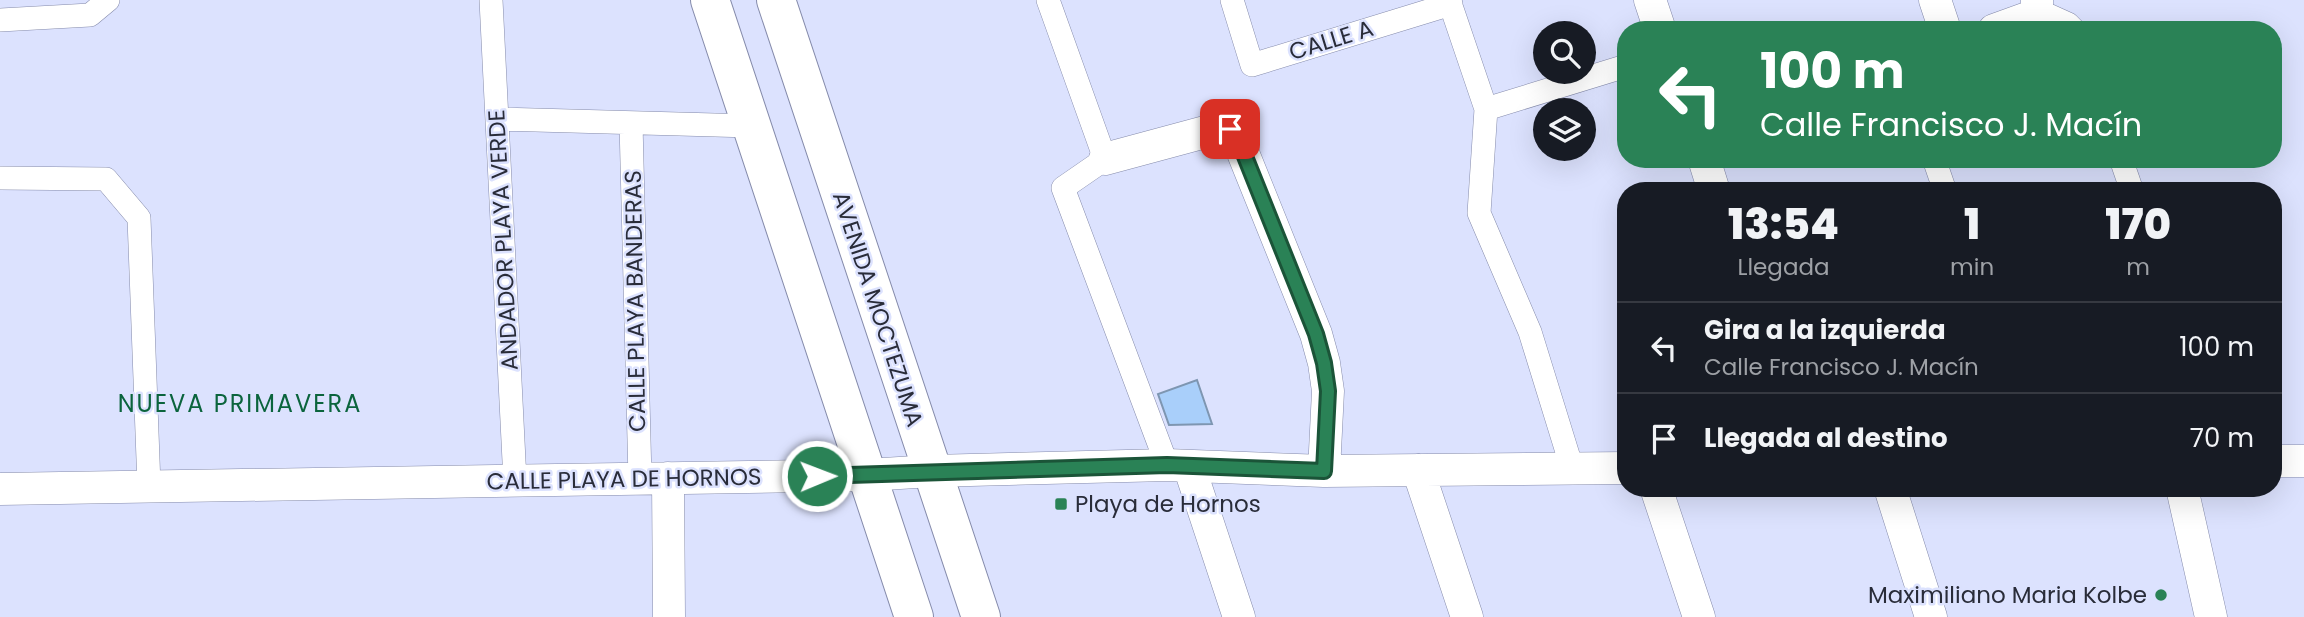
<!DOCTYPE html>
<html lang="es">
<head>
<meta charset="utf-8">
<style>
	:root { --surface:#171b24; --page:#242831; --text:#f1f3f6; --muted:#9ea1a6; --line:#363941 }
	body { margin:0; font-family:Poppins,sans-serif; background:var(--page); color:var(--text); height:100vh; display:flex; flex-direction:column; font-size:26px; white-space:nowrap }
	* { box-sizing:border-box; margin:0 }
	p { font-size:23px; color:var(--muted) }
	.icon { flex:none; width:38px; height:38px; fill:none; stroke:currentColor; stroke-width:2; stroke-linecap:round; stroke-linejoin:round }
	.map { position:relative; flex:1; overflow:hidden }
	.details { position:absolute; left:1617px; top:182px; width:665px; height:315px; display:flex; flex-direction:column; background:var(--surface); border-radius:28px; box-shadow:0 7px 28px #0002 }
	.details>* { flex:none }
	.guide { position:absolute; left:1617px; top:21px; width:665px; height:147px; border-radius:28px; box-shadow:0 7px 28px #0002; background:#2a8256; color:#fff; overflow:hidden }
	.controls { position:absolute; left:1533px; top:21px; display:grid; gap:14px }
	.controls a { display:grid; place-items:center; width:63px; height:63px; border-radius:50%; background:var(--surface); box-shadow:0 7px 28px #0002; font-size:35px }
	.pin { position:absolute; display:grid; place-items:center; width:60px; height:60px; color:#fff; margin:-30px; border-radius:14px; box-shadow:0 4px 10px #0006 }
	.me { position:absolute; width:77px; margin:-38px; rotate:89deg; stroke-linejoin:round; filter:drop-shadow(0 0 5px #0008) }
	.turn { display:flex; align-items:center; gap:24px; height:147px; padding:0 28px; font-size:32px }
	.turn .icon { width:91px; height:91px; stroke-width:2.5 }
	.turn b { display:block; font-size:49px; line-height:60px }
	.eta { display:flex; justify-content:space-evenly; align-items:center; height:119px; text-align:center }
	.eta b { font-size:42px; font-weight:800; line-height:49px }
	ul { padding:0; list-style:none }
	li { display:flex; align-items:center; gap:21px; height:91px; padding:0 28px; border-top:2px solid var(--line) }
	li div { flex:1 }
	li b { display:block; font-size:26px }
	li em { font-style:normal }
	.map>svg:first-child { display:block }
</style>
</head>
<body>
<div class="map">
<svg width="2304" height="617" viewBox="0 0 2304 617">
	<rect width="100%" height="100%" fill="#dce2fe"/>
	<!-- building -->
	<path fill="#a9cffa" stroke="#7e96b1" stroke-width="2" d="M1197,380L1212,424L1169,425L1158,394Z"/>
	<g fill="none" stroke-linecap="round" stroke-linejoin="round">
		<defs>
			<path id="pedestrian" d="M491,0L515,481
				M1048,0L1105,159L1063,188L1167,465
				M1232,0L1252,65L1451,4
				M1449,0L1486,109L1479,213L1530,332L1572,468
				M2037,10L2068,24L2074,30
				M0,20L90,15L108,0
				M1486,109L1626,66
				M497,119L751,126
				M631,123L640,479
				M1934,159L1945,191
				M2121,159L2132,191
				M0,178L106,179L139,218L149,486"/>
			<path id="minor" d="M1650,0L1660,30
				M1935,0L1945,30
				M1994,30L2030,17L2037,10V0
				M1105,159L1220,128L1230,129L1237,138L1316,334L1324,363L1328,391L1324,471
				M1704,159L1714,191
				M2273,461H2304
				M1189,466L1239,617
				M1418,470L1467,617
				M668,478L669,617
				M1656,488L1699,617
				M1890,488L1931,617
				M2182,488L2211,617
				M0,489L867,475L932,471L1167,465L1324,471L1626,468"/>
			<path id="tertiary" d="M710,0L914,617
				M776,0L981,617"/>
		</defs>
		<!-- pedestrian casing -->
		<use href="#pedestrian" stroke="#858bab" stroke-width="24"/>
		<!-- minor casing -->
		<use href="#minor" stroke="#858bab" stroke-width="33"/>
		<!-- tertiary casing -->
		<use href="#tertiary" stroke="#858bab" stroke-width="40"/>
		<!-- pedestrian -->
		<use href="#pedestrian" stroke="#fff" stroke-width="23"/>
		<!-- minor -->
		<use href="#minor" stroke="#fff" stroke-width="32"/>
		<!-- tertiary -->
		<use href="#tertiary" stroke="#fff" stroke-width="38"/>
	</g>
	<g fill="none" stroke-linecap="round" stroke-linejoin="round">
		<defs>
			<path id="route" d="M817,476L1167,465L1324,471L1328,391L1324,363L1316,334L1242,149L1230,129"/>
		</defs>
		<!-- route casing -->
		<use href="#route" stroke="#1b5438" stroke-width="18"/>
		<!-- route -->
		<use href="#route" stroke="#2a8256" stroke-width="12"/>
	</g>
	<!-- markers -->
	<g fill="#2a8256" stroke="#dce2fe" stroke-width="2.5">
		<rect x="1054" y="497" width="14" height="14" rx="3.5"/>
		<circle cx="2161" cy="595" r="7"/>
	</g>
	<g text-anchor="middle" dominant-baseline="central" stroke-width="5" stroke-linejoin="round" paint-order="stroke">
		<!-- street labels -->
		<g font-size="23" fill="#292c39" stroke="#dce2fe">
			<text transform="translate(1331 40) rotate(-17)">CALLE A</text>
			<text transform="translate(503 240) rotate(-93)">ANDADOR PLAYA VERDE</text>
			<text transform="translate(635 301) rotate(-91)">CALLE PLAYA BANDERAS</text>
			<text transform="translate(878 309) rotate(72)">AVENIDA MOCTEZUMA</text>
			<text transform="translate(624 479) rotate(-1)">CALLE PLAYA DE HORNOS</text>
		</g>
		<!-- poi labels -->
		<g font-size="23" fill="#292c39" stroke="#dce2fe" text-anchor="start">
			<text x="1075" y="504">Playa de Hornos</text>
			<text x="2147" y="595" text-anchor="end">Maximiliano Maria Kolbe</text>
		</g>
		<!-- neighbourhood labels -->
		<g font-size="24" letter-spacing="2" fill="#0b643d" stroke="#dce2fe">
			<text x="240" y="403">NUEVA PRIMAVERA</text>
		</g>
	</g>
</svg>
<div class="controls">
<a><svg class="icon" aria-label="search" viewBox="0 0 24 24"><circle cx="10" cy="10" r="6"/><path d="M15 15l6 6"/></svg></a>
<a><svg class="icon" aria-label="layers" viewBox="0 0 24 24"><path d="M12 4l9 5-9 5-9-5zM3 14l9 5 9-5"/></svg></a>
</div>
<div class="pin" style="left:1230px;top:129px;background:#d93025"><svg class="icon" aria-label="arrive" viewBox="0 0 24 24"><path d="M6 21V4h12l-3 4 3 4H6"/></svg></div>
<svg class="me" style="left:817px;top:476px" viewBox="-20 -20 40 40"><circle r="17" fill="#2a8256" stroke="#fff" stroke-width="3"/><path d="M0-11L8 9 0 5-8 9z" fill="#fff"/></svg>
<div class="guide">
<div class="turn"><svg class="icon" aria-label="left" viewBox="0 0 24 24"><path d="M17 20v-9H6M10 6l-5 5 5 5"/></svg><div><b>100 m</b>Calle Francisco J. Macín</div></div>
</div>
<section class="details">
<div class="eta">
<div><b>13:54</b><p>Llegada</p></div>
<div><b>1</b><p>min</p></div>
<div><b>170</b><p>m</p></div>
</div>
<ul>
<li><svg class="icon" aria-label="left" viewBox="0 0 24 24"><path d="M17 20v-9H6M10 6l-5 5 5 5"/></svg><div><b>Gira a la izquierda</b><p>Calle Francisco J. Macín</p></div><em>100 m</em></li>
<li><svg class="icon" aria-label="arrive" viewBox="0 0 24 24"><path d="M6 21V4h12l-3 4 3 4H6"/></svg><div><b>Llegada al destino</b></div><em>70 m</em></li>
</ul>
</section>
</div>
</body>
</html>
